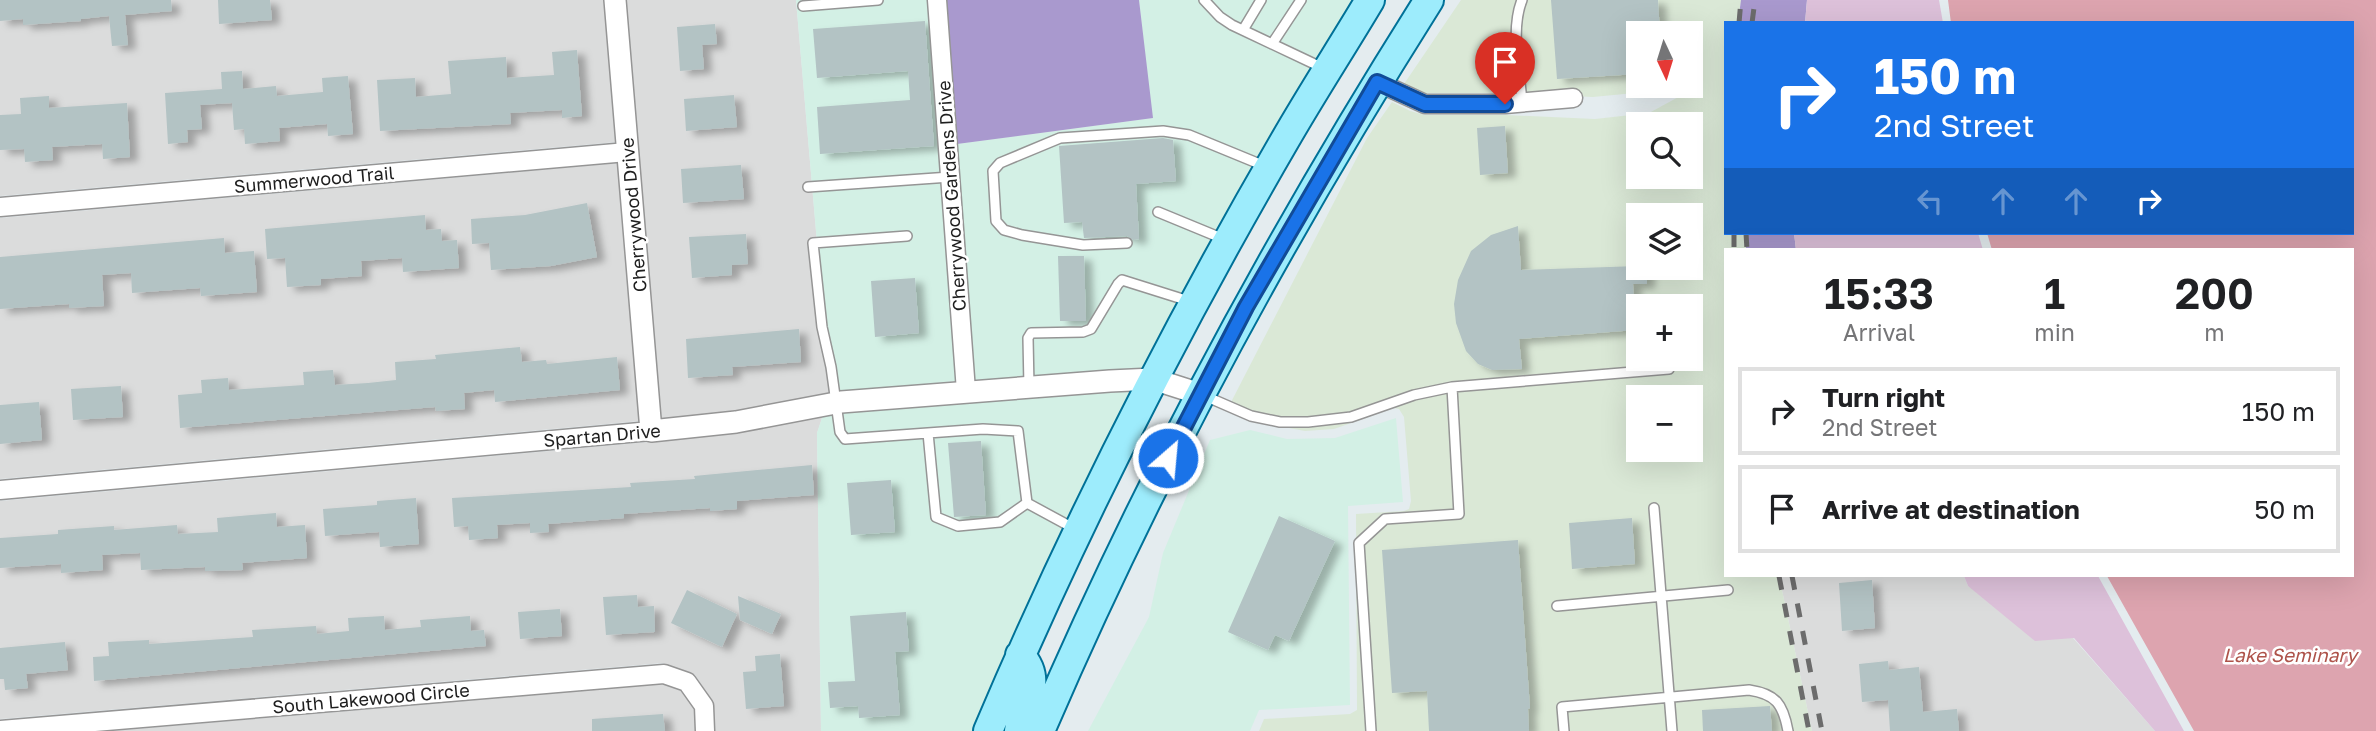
<!DOCTYPE html>
<html lang="en">
<head>
<meta charset="utf-8">
<style>
	:root { --surface:#fff; --page:#f2f2f2; --text:#202124; --muted:#757577; --line:#e0e0e0 }
	body { margin:0; font-family:"Golos Text",sans-serif; background:var(--page); color:var(--text); height:100vh; display:flex; flex-direction:column; font-size:26px; white-space:nowrap }
	* { box-sizing:border-box; margin:0 }
	p { font-size:23px; color:var(--muted) }
	.icon { flex:none; width:38px; height:38px; fill:none; stroke:currentColor; stroke-width:2; stroke-linecap:round; stroke-linejoin:round }
	.map { position:relative; flex:1; overflow:hidden }
	.sheet { position:absolute; left:1724px; top:248px; width:630px; height:329px; display:flex; flex-direction:column; background:var(--surface); border-radius:0px; box-shadow:0 7px 28px #0002 }
	.sheet>* { flex:none }
	.top-card { position:absolute; left:1724px; top:21px; width:630px; height:214px; border-radius:0px; box-shadow:0 7px 28px #0002; background:#1a73e8; color:#fff; overflow:hidden }
	.needle { width:46px; rotate:176deg }
	.controls { position:absolute; left:1626px; top:21px; display:grid; gap:14px }
	.controls a { display:grid; place-items:center; width:77px; height:77px; border-radius:0px; background:var(--surface); box-shadow:0 7px 28px #0002; font-size:35px }
	.pin { position:absolute; display:grid; place-items:center; width:60px; height:60px; color:#fff; margin:-72px -30px; border-radius:50% 50% 50% 0; rotate:-45deg; box-shadow:0 0 7px #0007 }
	.pin .icon { rotate:45deg }
	.me { position:absolute; width:77px; margin:-38px; rotate:27deg; stroke-linejoin:round; filter:drop-shadow(0 0 5px #0008) }
	.turn { display:flex; align-items:center; gap:24px; height:147px; padding:0 35px; font-size:32px }
	.turn .icon { width:91px; height:91px; stroke-width:2.5 }
	.turn b { display:block; font-size:49px; line-height:60px }
	.lanes { display:flex; align-items:center; height:66px; padding:0 35px; background:#0003; justify-content:center; gap:35px; direction:ltr }
	.lanes .off { opacity:.35 }
	.eta { display:flex; justify-content:space-evenly; align-items:center; height:119px; text-align:center }
	.eta b { font-size:42px; font-weight:600; line-height:49px }
	ul { padding:0; list-style:none }
	li { display:flex; align-items:center; gap:21px; height:88px; margin:0 14px 10px; padding:0 21px; border:4px solid var(--line); border-radius:0px }
	li div { flex:1 }
	li b { display:block; font-size:26px }
	li em { font-style:normal }
	.map>svg:first-child { display:block }
</style>
</head>
<body>
<div class="map">
<svg width="2376" height="731" viewBox="0 0 2376 731">
	<defs>
		<filter id="shadow"><feDropShadow dx="8" dy="4.5" stdDeviation="3.5" flood-color="#0004"/></filter>
	</defs>
	<rect width="100%" height="100%" fill="#e4ecef"/>
	<!-- residential -->
	<path fill="#dbdcdc" d="M0,0H605L617,142L0,196Z
		M624,0H796L830,393L735,412L659,419Z
		M619,163L640,421L0,479V218Z
		M823,415L817,433L821,731H715L711,699L695,675L663,663L0,719V501L703,437L738,433Z
		M1779,576H1964L1968,586L2073,638L2155,731H1812Z
		M663,684L681,691L695,710L696,731H112Z"/>
	<!-- commercial -->
	<path fill="#d3f0e5" d="M796,0H927L956,381L830,393Z
		M1139,0H1359L1146,369L975,380L957,144L1152,118Z
		M1136,391L994,690L972,731H821L817,433L823,415L967,402Z
		M1396,418L1403,502L1348,506L1350,705L1259,710L1250,731H1088L1149,617L1163,553L1210,440L1250,430L1287,439L1335,438Z"/>
	<!-- industrial -->
	<path fill="#dae8d6" fill-rule="evenodd" d="M1461,0H1741L1738,23H1726V233H1746V250H1726V576H1779L1812,731H1259L1264,719L1350,714L1357,710L1356,514L1404,511L1409,509L1411,501L1404,417L1399,409L1394,408L1334,429L1305,431L1252,421L1227,410L1367,138L1392,102L1410,111L1425,115H1505L1595,119L1649,113L1695,88L1691,77L1690,33H1638V86H1655L1645,92L1593,97L1505,93H1426L1404,84ZM1638,124H1690V177H1638ZM1638,215H1690V268H1638ZM1638,306H1690V359H1638ZM1638,397H1690V450H1638Z"/>
	<!-- forest -->
	<path fill="#a999ce" d="M946,0H1139L1153,118L957,144Z
		M1741,0H1807L1805,23H1738Z
		M1746,233H1794L1796,250H1746Z"/>
	<!-- wetland -->
	<path fill="#ddc1da" d="M1807,0H1939L1943,23H1805Z
		M1794,233H1978L1983,250H1796Z
		M1964,576H2098L2184,731H2155L2074,638L2035,641L1968,586Z"/>
	<!-- water -->
	<path fill="#dda4af" d="M1948,0H2376V731H2194L2107,576H2352V250H1992L1987,233H2352V23H1951Z"/>
	<!-- building -->
	<path fill="#b3c3c4" filter="url(#shadow)" d="M0,0H171L172,11L125,15L128,45L112,46L109,16L81,19V21L23,25V19L0,21Z
		M218,0H270L272,20L219,24Z
		M1551,0H1658L1660,33H1638V74L1557,79Z
		M925,21L934,146L820,154L817,107L910,100L908,71L817,78L813,29Z
		M715,24L717,44L702,45L704,69L680,71L677,27Z
		M577,50L582,116L562,118V110L510,113L511,124L380,131L377,80L415,78L416,97L451,94L448,61L506,57L507,78L554,75L552,52Z
		M242,71L243,89L276,86L277,96L323,92L322,78L348,76L353,134L328,136L327,124L279,128L280,141L245,144L244,129L234,130L232,103L200,105L202,129L187,130L188,142L168,144L165,93L222,89L221,72Z
		M734,95L737,127L686,131L684,99Z
		M49,96V108L127,103L130,157L103,159L102,144L52,147L53,160L25,162L24,149L0,150V115L21,114L20,98Z
		M1505,126L1508,173L1480,175L1477,128Z
		M1163,138L1173,140L1176,181L1136,184L1139,239L1133,240L1127,236L1084,238L1082,222L1064,223L1059,146Z
		M741,165L744,199L683,203L681,169Z
		M587,203L597,257L551,266L491,270L489,243L472,244L471,219L525,215Z
		M425,215L426,230L441,229L442,241L457,240L459,268L403,272L402,258L361,261L362,276L321,279V285L287,287L285,258L267,259L265,229Z
		M1518,226L1521,270L1638,266V268H1647V284H1633L1636,330L1519,339L1522,369L1492,370L1478,364L1466,351L1456,323L1454,304L1458,280L1471,251L1491,235Z
		M746,234L748,264L732,265V275L692,278L689,237Z
		M224,238L225,253L254,251L257,292L201,296L200,288L132,293L131,273L102,275L104,306L69,308V304L0,309V257Z
		M1058,256H1084L1086,321H1060Z
		M915,278L919,333L875,337L871,281Z
		M799,329L801,362L732,367L733,375L688,378L686,339Z
		M520,347L522,362L546,360L547,364L617,357L620,390L495,402L494,390L464,393L465,409L436,411L435,407L180,428L178,395L202,393L201,380L228,378L229,390L304,385L303,372L333,370L335,385L368,383L396,380L395,362L436,359L435,355Z
		M121,386L123,417L73,420L71,389Z
		M39,402L42,440L0,444V405Z
		M981,441L986,515L954,517L948,443Z
		M812,465L814,495L737,501V509L710,511V508L624,514V518L548,524L549,532L530,533V523L497,525L498,538L469,540L468,526L454,527L452,498L631,487L630,483L695,479L694,476Z
		M891,480L895,532L851,535L847,483Z
		M416,498L419,544L380,547L379,532L325,536L323,509L377,505V501Z
		M276,513L277,527L305,525L307,558L242,563L243,570L205,571V567L141,570L140,553L102,555L103,570L61,573V564L0,568V538L58,534V530L114,526V530L177,525L178,534L218,532L217,518Z
		M1279,516L1335,541L1289,641L1275,635L1268,650L1228,632Z
		M1632,518L1635,564L1572,569L1569,523Z
		M1518,540L1530,708L1528,709L1529,731H1429L1427,691L1392,693L1382,550Z
		M1872,580L1875,628L1842,631L1839,583Z
		M687,590L737,614L722,647L671,623Z
		M637,595L638,607L654,606L655,632L606,635L603,597Z
		M738,596L781,614L772,634L740,620Z
		M560,609L562,636L520,639L518,612Z
		M906,612L909,651L895,652L900,715L859,718L858,706L830,708L828,682L855,681L850,616Z
		M384,616L385,630L421,627L420,620L470,616L471,631L484,630L486,646L94,681L93,657L109,656L108,642L149,640V644L253,637L252,630L316,626L317,634L349,631L348,618Z
		M65,642L68,670L26,674L28,688L5,690L4,679H0V648Z
		M780,654L784,706L746,709L743,672L756,671L755,656Z
		M1888,661L1889,670L1919,667L1923,712L1957,709L1959,731H1890L1888,700L1862,702L1859,664Z
		M1770,706L1772,731H1703L1702,710Z
		M663,714L665,731H592V719Z"/>
	<g fill="none" stroke-linecap="round" stroke-linejoin="round">
		<defs>
			<path id="service" d="M1204,0L1220,17L1232,25L1323,68
				M1522,0C1510,30 1520,71 1522,103
				M803,6L878,0
				M1243,30L1261,0
				M1272,44L1301,0
				M808,187L950,177
				M1158,212L1226,240
				M907,236L813,243L822,327L831,367L840,432L845,439L983,429L1018,431L1027,503L1075,529
				M1127,243L1083,245L1022,235L1004,230L996,221L993,171L1000,163L1060,138L1163,131L1189,135L1267,167
				M1029,387L1028,338L1031,333L1083,332L1091,329L1118,284L1122,280L1192,302
				M1205,396L1251,416L1280,422H1308L1351,417L1414,395L1452,387L1669,369
				M928,433L936,517L958,526L1000,522L1027,503
				M1654,508L1672,731
				M1557,606L1728,590
				M1371,731L1359,543L1385,519L1459,514L1452,387
				M1564,731L1562,707L1749,690C1776,694 1783,704 1788,731"/>
			<path id="minor" d="M937,0L966,391
				M1377,82L1425,104H1505L1573,98
				M0,207L627,152
				M0,490L651,431
				M0,730L664,674L687,682L704,706L705,731"/>
			<path id="tertiary" d="M615,0L651,431L736,422L841,402L1110,381L1153,379L1200,394"/>
			<path id="primary" d="M988,731C1074,528 1174,331 1285,140C1312,93 1342,47 1370,0
				M1019,731C1023,702 1044,681 1020,655
				M1040,731C1149,477 1281,234 1429,0"/>
		</defs>
		<!-- service casing -->
		<use href="#service" stroke="#959595" stroke-width="12"/>
		<!-- minor casing -->
		<use href="#minor" stroke="#959595" stroke-width="21"/>
		<!-- tertiary casing -->
		<use href="#tertiary" stroke="#959595" stroke-width="24"/>
		<!-- primary casing -->
		<use href="#primary" stroke="#007198" stroke-width="32"/>
		<!-- service -->
		<use href="#service" stroke="#fff" stroke-width="9"/>
		<!-- minor -->
		<use href="#minor" stroke="#fff" stroke-width="18"/>
		<!-- tertiary -->
		<use href="#tertiary" stroke="#fff" stroke-width="21"/>
		<!-- primary -->
		<use href="#primary" stroke="#9decfc" stroke-width="28"/>
		<!-- rail -->
		<path stroke="#6c6c6c" stroke-width="5" stroke-dasharray="14 14" stroke-linecap="butt" d="M1739,23L1741,0
			M1752,23L1755,0
			M1734,233V250
			M1746,233L1747,250
			M1779,576L1809,731
			M1792,576L1822,731"/>
	</g>
	<g fill="none" stroke-linecap="round" stroke-linejoin="round">
		<defs>
			<path id="route" d="M1168,458L1246,307L1377,82L1425,104H1505"/>
		</defs>
		<!-- route casing -->
		<use href="#route" stroke="#114b97" stroke-width="18"/>
		<!-- route -->
		<use href="#route" stroke="#1a73e8" stroke-width="12"/>
	</g>
	<g text-anchor="middle" dominant-baseline="central" stroke-width="5" stroke-linejoin="round" paint-order="stroke">
		<!-- street labels -->
		<g font-size="18" fill="#1e1e1e" stroke="#fff">
			<text transform="translate(314 179) rotate(-5)">Summerwood Trail</text>
			<text transform="translate(951 196) rotate(-94)">Cherrywood Gardens Drive</text>
			<text transform="translate(633 215) rotate(-95)">Cherrywood Drive</text>
			<text transform="translate(602 435) rotate(-5)">Spartan Drive</text>
			<text transform="translate(371 698) rotate(-5)">South Lakewood Circle</text>
		</g>
		<!-- water labels -->
		<g font-size="19" font-style="italic" fill="#ae534a" stroke="#fff">
			<text x="2290" y="654">Lake Seminary</text>
		</g>
	</g>
</svg>
<div class="controls">
<a><svg class="needle" viewBox="-14 -14 28 28"><path d="M0-13l5 13h-10z" fill="#e53935"/><path d="M0 13l5-13h-10z" fill="#757577"/></svg></a>
<a><svg class="icon" aria-label="search" viewBox="0 0 24 24"><circle cx="10" cy="10" r="6"/><path d="M15 15l6 6"/></svg></a>
<a><svg class="icon" aria-label="layers" viewBox="0 0 24 24"><path d="M12 4l9 5-9 5-9-5zM3 14l9 5 9-5"/></svg></a>
<a>+</a>
<a>−</a>
</div>
<div class="pin" style="left:1505px;top:104px;background:#d93025"><svg class="icon" aria-label="arrive" viewBox="0 0 24 24"><path d="M6 21V4h12l-3 4 3 4H6"/></svg></div>
<svg class="me" style="left:1168px;top:458px" viewBox="-20 -20 40 40"><circle r="17" fill="#1a73e8" stroke="#fff" stroke-width="3"/><path d="M0-11L8 9 0 5-8 9z" fill="#fff"/></svg>
<div class="top-card">
<div class="turn"><svg class="icon" aria-label="right" viewBox="0 0 24 24"><path d="M7 20v-9h11M14 6l5 5-5 5"/></svg><div><b>150 m</b>2nd Street</div></div>
<div class="lanes"><svg class="icon off" aria-label="left" viewBox="0 0 24 24"><path d="M17 20v-9H6M10 6l-5 5 5 5"/></svg><svg class="icon off" aria-label="ahead" viewBox="0 0 24 24"><path d="M12 20V5M6 11l6-6 6 6"/></svg><svg class="icon off" aria-label="ahead" viewBox="0 0 24 24"><path d="M12 20V5M6 11l6-6 6 6"/></svg><svg class="icon" aria-label="right" viewBox="0 0 24 24"><path d="M7 20v-9h11M14 6l5 5-5 5"/></svg></div>
</div>
<section class="sheet">
<div class="eta">
<div><b>15:33</b><p>Arrival</p></div>
<div><b>1</b><p>min</p></div>
<div><b>200</b><p>m</p></div>
</div>
<ul>
<li><svg class="icon" aria-label="right" viewBox="0 0 24 24"><path d="M7 20v-9h11M14 6l5 5-5 5"/></svg><div><b>Turn right</b><p>2nd Street</p></div><em>150 m</em></li>
<li><svg class="icon" aria-label="arrive" viewBox="0 0 24 24"><path d="M6 21V4h12l-3 4 3 4H6"/></svg><div><b>Arrive at destination</b></div><em>50 m</em></li>
</ul>
</section>
</div>
</body>
</html>
